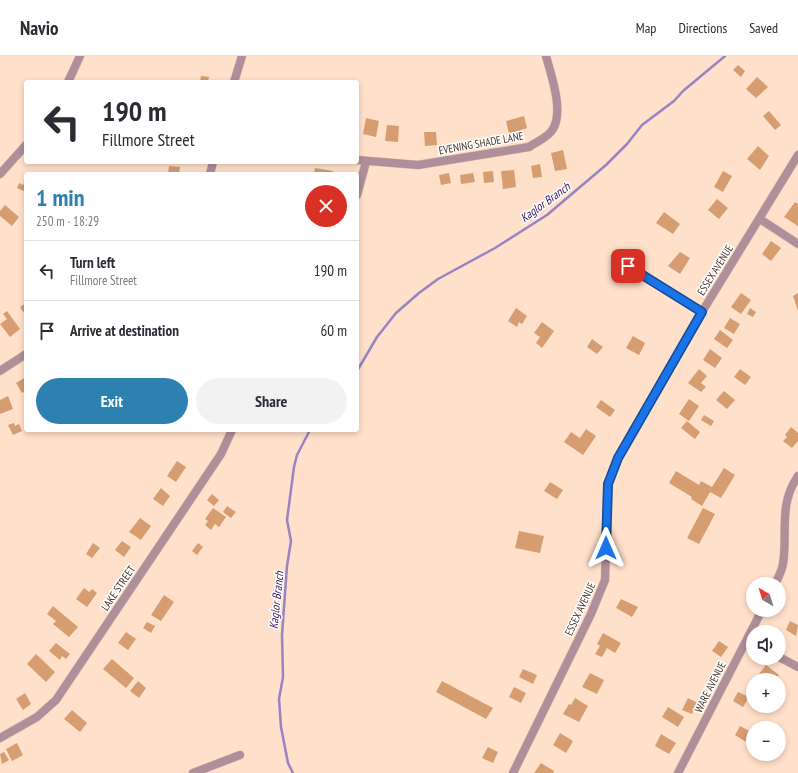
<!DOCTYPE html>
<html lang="en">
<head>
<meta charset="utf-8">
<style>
	:root { --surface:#fff; --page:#f2f2f3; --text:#2b2b33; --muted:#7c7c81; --line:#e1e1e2; --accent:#2d81b1 }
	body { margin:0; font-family:"PT Sans Narrow",sans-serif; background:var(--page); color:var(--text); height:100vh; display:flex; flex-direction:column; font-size:15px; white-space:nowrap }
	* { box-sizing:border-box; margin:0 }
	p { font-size:13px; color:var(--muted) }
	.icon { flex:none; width:22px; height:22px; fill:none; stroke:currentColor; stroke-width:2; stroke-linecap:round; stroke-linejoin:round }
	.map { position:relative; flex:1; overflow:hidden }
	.details { position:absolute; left:24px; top:116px; width:335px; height:260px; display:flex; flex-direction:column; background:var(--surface); border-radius:4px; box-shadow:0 2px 6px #0003 }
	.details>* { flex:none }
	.hud { position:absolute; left:24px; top:24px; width:335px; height:84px; border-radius:4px; box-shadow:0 2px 6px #0003; background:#fff; color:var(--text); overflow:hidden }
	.needle { width:26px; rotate:321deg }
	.fabs { position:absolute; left:746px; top:521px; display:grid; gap:8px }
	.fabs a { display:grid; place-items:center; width:40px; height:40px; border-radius:50%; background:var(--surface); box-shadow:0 2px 6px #0003; font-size:20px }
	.pin { position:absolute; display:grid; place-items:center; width:34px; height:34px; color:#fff; margin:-17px; border-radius:8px; box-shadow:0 2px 6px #0006 }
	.me { position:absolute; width:44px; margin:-22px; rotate:0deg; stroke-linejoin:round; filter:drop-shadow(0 0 3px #0008) }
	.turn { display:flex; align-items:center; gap:14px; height:84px; padding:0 12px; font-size:18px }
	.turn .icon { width:52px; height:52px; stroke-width:2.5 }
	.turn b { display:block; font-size:28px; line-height:34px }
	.round { display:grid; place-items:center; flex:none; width:42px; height:42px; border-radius:21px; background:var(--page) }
	.summary { display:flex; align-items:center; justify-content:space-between; height:68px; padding:0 12px }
	h1 { font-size:24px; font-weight:700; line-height:30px; color:var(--accent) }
	.cta { display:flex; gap:8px; margin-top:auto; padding:8px 12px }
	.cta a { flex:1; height:46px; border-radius:24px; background:var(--accent); color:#fff; font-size:16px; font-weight:700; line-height:46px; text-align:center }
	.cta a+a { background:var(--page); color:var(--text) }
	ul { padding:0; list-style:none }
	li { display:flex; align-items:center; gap:12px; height:60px; padding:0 12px; border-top:1px solid var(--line) }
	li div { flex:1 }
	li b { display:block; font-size:15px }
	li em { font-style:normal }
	header { display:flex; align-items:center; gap:24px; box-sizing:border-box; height:56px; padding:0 20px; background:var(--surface); border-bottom:1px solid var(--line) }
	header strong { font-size:19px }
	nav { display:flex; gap:22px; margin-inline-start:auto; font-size:14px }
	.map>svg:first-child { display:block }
</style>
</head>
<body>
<header>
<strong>Navio</strong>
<nav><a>Map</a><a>Directions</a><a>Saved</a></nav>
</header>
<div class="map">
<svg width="798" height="717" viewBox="0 0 798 717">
	<rect width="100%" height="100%" fill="#ffe0ca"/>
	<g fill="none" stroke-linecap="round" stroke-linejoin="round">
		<!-- stream -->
		<path stroke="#9784c0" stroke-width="2.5" d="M357,315L377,281L396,257L419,237L438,223L495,192L547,159L606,109L627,88L642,69L674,45L683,35L725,0
			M293,717L288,707L281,671L279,643L283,621L282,579L287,510L291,485L287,464L294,411L297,399L310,374"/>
	</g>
	<!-- building -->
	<path fill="#d69d71" d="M738,9L745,15L741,21L733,14Z
		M201,20L209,21L208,26H200Z
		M757,21L768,31L756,42L746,33Z
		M769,55L781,69L775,74L763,60Z
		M524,60L527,72L509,78L506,65Z
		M366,62L379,65L376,81L363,78Z
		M387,69L399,70L398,86L385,85Z
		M424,76H436L437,89L425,90Z
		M758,90L769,100L760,114L747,103Z
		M563,94L567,113L555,115L551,97Z
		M540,108L542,121L533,122L531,110Z
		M169,110L180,111L179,118H168Z
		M315,112L333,115L332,118H314Z
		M514,114L516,131L503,133L501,115Z
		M493,115L494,126L484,127L483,116Z
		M723,115L732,120L723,136L714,131Z
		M449,117L451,127L441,129L439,119Z
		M473,117L475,126L461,128L460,119Z
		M26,123V136L17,132L19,127L23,129Z
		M717,143L728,152L719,163L708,154Z
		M795,146L798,148V170L784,161Z
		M5,149L19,161L12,170L0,160V155Z
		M664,156L680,168L673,178L656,167Z
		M771,185L781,192L771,205L762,198Z
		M680,196L690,202L680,218L668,210Z
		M741,237L751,244L741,258L731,251Z
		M798,237V255L793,240Z
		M26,247V254L23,256L20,251Z
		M516,252L527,260L522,268L519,266L517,271L508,265Z
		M750,252L756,256L753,261L747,258Z
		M7,255L20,273L10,281L0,268L7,263L3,258Z
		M730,262L740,268L734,278L724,272Z
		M542,266L554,275L542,292L536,287L540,281L534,277Z
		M720,274L733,284L727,292L714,283Z
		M633,280L645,287L639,299L626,292Z
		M592,283L603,291L597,298L587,291Z
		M710,293L722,302L715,312L703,304Z
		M699,313L707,320L701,327L706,331L701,336L688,327Z
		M740,313L751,321L745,329L734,321Z
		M26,321V335L22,337L16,327Z
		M724,335L735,344L727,353L716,344Z
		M8,340L13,353L0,358V344Z
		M689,343L699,350L689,365L679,358Z
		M601,344L615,354L610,361L596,351Z
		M704,359L714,365L711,370L701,364Z
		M687,365L700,376L695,383L681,372Z
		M14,367L15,370L19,368L22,375L13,379L8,369Z
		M791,371L798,377V385L792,392L783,385L787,381L785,379Z
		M586,373L596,380L583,399L564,386L571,376L580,382Z
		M177,405L186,411L176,426L167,420Z
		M724,412L735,419L721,442L710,436L702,450L691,443L692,441L669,427L676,415L699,429L701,425L712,431Z
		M550,426L563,434L557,443L544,435Z
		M161,432L170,440L163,450L153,443Z
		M212,438L219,444L214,450L207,444Z
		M227,450L236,456L231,462L223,456Z
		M213,452L226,461L219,471L215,468L211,474L205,469L208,465L205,463Z
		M703,452L715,458L699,488L687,482Z
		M140,462L151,470L141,484L129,476Z
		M519,475L544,480L540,497L515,492Z
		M122,485L131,491L124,501L115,494Z
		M93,487L100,492L92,502L86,498Z
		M198,487L203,491L197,499L192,495Z
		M84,532L89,536L92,533L97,537L87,551L76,543Z
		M164,539L174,546L161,565L151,559Z
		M621,543L638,551L632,561L616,552Z
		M53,550L78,571L69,581L53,568L56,565L47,558Z
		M790,565L798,569L796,580L786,574Z
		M147,566L155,570L151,577L143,572Z
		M126,576L136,583L128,594L118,587Z
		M603,577L621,587L615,597L607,592L602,601L595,598L600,590L597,588Z
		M719,585L728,591L721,601L712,595Z
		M56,587L70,598L66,603L62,600L60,604L49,595Z
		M36,598L55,616L46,626L27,608Z
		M112,603L134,622L126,632L103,613Z
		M766,609L779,619L775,624H767L759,618Z
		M523,613L537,619L533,628L519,621Z
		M590,617L604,624L597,638L582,631Z
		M138,625L146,632L139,642L130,635Z
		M442,625L493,652L486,663L436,636Z
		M514,631L526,637L521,647L509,641Z
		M738,636L749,641L743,651L733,645Z
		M25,637L31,648L23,654L16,643Z
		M575,642L588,650L579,666L563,658L569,648L571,649Z
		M688,642L698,647L692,658L682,654Z
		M668,651L684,661L678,671L662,661Z
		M72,654L87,667L80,676L64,663Z
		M740,670L753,677L748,687L735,679Z
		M560,677L573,685L566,697L553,689Z
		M661,678L676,687L669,698L655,690Z
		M17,687L23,699L12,705L6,693Z
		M488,691L498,696L493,707L482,702Z
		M4,696L9,704L2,708L0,698Z
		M541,707L554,715L553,717H534Z"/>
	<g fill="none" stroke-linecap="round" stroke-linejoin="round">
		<defs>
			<path id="street" d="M68,26L80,0
				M234,26L242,0
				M357,104L418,109L529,91C536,86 549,81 553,73C564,54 551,19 546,0
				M0,118L26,89
				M210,118L213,106
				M357,139L366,106
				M760,163L798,188
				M628,210L702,256
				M0,315L26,298
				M775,528C778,522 782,515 783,508C788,476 778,449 798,420
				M779,601L798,611
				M0,682L37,661L56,644L221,398L232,374
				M193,717L240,699
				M513,717L591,558L605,524L608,428L618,402L702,256L798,99
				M678,717L762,554"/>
		</defs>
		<!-- street casing -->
		<use href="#street" stroke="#dabeaa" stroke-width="9"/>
		<!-- street -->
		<use href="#street" stroke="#af8f99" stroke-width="8"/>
	</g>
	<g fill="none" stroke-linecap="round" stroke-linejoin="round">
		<defs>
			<path id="route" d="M606,492L608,428L618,402L702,256L628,210"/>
		</defs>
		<!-- route casing -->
		<use href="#route" stroke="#114b97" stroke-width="10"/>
		<!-- route -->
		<use href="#route" stroke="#1a73e8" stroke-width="7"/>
	</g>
	<g text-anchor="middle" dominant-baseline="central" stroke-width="3" stroke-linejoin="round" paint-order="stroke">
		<!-- street labels -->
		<g font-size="11" fill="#46372c" stroke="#fff">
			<text transform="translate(481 87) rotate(-10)">EVENING SHADE LANE</text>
			<text transform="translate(715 214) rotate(-58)">ESSEX AVENUE</text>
			<text transform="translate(118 532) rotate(-56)">LAKE STREET</text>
			<text transform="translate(580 553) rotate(-65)">ESSEX AVENUE</text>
			<text transform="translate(710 631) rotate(-63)">WARE AVENUE</text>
		</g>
		<!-- water labels -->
		<g font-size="12" font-style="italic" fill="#33145c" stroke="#fff">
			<text transform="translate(545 146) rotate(-36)">Kaglor Branch</text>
			<text transform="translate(276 544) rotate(-84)">Kaglor Branch</text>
		</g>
	</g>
</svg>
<div class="fabs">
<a><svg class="needle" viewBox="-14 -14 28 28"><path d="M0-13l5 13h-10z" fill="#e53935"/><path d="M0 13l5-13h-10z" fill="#7c7c81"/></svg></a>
<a><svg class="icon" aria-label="sound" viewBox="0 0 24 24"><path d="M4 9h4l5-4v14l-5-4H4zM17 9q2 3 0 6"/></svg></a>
<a>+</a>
<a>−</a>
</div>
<div class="pin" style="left:628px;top:210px;background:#d93025"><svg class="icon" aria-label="arrive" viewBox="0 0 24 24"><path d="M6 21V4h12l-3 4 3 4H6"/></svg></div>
<svg class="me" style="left:606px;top:492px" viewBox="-20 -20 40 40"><path d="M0-17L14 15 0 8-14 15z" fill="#1a73e8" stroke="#fff" stroke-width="4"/></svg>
<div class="hud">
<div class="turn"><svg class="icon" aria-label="left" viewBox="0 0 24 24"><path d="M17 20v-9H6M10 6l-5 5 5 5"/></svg><div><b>190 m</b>Fillmore Street</div></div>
</div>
<section class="details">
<div class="summary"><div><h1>1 min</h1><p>250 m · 18:29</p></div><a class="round" style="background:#d93025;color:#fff"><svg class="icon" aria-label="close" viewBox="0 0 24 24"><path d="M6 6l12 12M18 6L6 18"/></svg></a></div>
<ul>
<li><svg class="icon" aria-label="left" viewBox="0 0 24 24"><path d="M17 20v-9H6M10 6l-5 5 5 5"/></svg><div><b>Turn left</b><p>Fillmore Street</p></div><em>190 m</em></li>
<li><svg class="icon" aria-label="arrive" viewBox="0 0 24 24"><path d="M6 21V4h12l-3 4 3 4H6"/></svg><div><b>Arrive at destination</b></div><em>60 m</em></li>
</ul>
<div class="cta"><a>Exit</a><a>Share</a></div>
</section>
</div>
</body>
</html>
